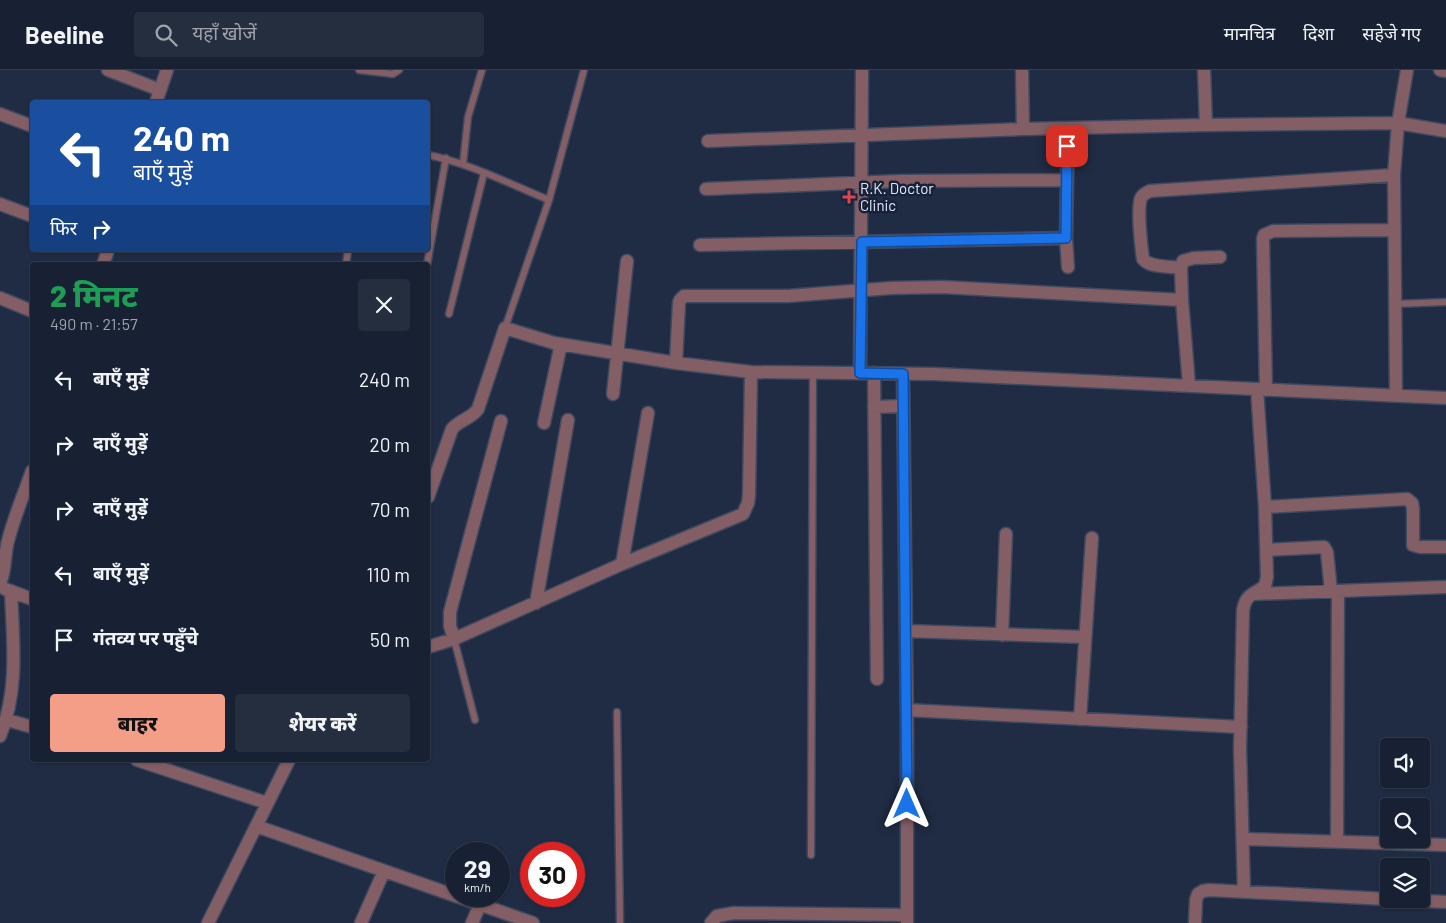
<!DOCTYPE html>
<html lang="hi">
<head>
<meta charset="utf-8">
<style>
	:root { --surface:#182133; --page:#252e3f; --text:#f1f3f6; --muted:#9fa3ac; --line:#363e4e; --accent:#f49e88 }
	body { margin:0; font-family:Barlow,"Noto Sans Devanagari",sans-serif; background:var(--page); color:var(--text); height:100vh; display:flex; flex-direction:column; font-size:19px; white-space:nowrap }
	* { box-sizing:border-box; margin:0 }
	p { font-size:16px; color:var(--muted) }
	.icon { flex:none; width:28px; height:28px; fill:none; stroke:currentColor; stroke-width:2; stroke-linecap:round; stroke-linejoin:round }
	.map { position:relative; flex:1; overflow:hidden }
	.drawer { position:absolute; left:30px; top:192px; width:400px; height:500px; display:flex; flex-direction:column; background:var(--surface); border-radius:5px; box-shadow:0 1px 4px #0004,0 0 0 1px var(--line) }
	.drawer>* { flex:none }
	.guide { position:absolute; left:30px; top:30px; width:400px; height:152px; border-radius:5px; box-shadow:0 1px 4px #0004,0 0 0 1px var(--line); background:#1a4fa0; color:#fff; overflow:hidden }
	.buttons { position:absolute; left:1380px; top:668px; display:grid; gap:10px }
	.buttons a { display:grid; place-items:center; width:50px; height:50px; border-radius:5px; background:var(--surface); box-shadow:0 1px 4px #0004,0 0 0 1px var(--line); font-size:25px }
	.speed { position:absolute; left:445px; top:772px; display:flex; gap:10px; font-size:25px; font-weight:700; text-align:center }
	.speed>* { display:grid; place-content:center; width:65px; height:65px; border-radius:50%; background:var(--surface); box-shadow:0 1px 4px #0004,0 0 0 1px var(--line); line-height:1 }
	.speed small { font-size:12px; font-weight:400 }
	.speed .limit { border:8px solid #d22; background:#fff; color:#111 }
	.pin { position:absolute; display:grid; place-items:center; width:42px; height:42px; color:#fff; margin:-21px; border-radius:10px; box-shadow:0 2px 8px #0006 }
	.me { position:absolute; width:55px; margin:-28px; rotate:0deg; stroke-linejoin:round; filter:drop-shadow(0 0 4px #0008) }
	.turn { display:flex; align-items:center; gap:18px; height:105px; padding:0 20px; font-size:22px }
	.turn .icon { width:65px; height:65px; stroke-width:2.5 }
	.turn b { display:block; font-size:35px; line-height:42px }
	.then { display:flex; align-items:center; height:48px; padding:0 20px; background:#0003; gap:10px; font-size:19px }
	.round { display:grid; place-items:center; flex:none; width:52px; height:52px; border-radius:5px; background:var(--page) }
	.summary { display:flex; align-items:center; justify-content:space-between; height:85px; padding:0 20px }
	h1 { font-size:30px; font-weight:800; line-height:38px; color:#1e9e55 }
	.cta { display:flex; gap:10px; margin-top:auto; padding:10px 20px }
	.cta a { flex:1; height:58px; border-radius:5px; background:var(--accent); color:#111; font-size:20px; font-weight:800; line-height:58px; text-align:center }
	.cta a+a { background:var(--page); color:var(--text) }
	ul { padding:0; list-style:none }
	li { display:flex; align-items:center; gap:15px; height:65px; padding:0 20px }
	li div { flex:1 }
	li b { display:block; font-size:19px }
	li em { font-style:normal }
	header { display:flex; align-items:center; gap:30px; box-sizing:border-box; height:70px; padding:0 25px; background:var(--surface); border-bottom:1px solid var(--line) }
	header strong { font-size:24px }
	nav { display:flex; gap:28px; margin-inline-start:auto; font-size:18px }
	.search { width:350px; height:45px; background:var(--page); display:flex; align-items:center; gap:12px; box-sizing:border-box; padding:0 18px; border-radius:5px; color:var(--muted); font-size:19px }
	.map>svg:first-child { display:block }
</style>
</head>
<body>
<header>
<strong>Beeline</strong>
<div class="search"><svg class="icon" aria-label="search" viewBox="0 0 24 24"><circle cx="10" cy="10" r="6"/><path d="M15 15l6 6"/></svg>यहाँ खोजें</div>
<nav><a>मानचित्र</a><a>दिशा</a><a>सहेजे गए</a></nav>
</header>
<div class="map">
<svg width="1446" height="853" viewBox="0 0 1446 853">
	<rect width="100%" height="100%" fill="#202c44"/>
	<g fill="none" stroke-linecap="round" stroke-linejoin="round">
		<defs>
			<path id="service" d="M359,0L393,4L399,0
				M428,85C469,93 510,114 549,130
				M463,94L468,47L482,0
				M346,195L348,180
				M427,195L446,88
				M1395,234L1446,232
				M449,244L484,103
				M505,258L549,130L584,0
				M454,569L475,650
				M617,642L620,853
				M811,785L813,302"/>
			<path id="minor" d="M108,0L160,20
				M1022,0L1023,59
				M1204,0L1206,55
				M1440,0L1446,1
				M0,44L32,56
				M708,71L1023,59L1206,55L1398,53L1446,61
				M706,119L900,111L1067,110
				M0,134L32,146
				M700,175L1066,168
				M1068,197L1066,168L1068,59
				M1181,198C1170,196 1150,198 1143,189C1141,176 1137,139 1141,128C1143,124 1146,123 1150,121L1394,105
				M0,228L32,241
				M1182,230L1181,198L1183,191L1194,188L1220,187
				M676,293L679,233L680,230L684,226H788L891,218L942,217L1182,230L1189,315
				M860,303L862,0
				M874,303L877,609
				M903,304L907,660V853
				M1266,320L1263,169L1264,165L1273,161L1394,160
				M613,324L627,191
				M1396,326L1394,105L1398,53L1407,0
				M874,337L903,336
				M544,353L561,274
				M428,427L452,359C459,350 471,349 478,339L505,258L554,273L676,293L751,302
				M1265,437L1407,429L1412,433L1413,439V475L1420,477H1446
				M1267,480L1324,477L1327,482L1331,521
				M622,494L648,343
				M5,519L32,529
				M1254,524L1446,517
				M536,533L568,350
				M906,561L1085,567
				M1002,565L1006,464
				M454,569L450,556V542L501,351
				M428,577L454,569L622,494L743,444L748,433L749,425L751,302L934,304L1446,328
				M907,640L1241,657
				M1080,649L1092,468
				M7,650L32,657
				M0,666C19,620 13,570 11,522
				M137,690L267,733
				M256,756L533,853
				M1243,769L1446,775
				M1337,772L1338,521
				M1244,822L1240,679L1243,540C1246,524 1253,525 1265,516L1267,507L1265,437L1257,319
				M208,853L289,690
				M361,853L384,801
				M472,853L480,835
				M711,853L717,846L734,843L907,845
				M1195,853L1196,830L1198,824L1203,821L1209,820L1446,832"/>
			<path id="tertiary" d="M156,32L167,0
				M103,195L108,180
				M0,513C6,501 4,485 8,471C14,447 24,424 32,401"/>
		</defs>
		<!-- service casing -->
		<use href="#service" stroke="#3f4a61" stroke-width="9"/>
		<!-- minor casing -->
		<use href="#minor" stroke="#3f4a61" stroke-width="15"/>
		<!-- tertiary casing -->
		<use href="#tertiary" stroke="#3f4a61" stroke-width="15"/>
		<!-- service -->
		<use href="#service" stroke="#835e64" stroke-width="6"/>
		<!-- minor -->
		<use href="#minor" stroke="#835e64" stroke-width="12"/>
		<!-- tertiary -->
		<use href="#tertiary" stroke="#835e64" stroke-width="12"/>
	</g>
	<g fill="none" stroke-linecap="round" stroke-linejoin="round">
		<defs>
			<path id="route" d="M907,734L903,304L860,303L862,172L1066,168L1067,76"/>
		</defs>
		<!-- route casing -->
		<use href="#route" stroke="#114b97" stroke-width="12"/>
		<!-- route -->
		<use href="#route" stroke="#1a73e8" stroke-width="9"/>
	</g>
	<!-- markers -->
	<path fill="#e0444e" stroke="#17223a" stroke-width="2" d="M846.5 119.5h5v5h5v5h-5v5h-5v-5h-5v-5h5z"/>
	<g text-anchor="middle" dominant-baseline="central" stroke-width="5" stroke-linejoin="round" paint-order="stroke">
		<!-- poi labels -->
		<g font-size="15" fill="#e1e9f9" stroke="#17223a" text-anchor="start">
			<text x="860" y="118">R.K. Doctor<tspan x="860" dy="17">Clinic</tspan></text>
		</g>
	</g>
</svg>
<div class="buttons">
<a><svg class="icon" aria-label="sound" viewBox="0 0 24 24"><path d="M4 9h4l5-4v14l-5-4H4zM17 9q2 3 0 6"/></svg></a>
<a><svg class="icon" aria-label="search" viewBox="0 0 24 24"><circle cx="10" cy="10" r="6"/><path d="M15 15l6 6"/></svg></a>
<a><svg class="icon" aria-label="layers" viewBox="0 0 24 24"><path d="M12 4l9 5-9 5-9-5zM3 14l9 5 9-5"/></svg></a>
</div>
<div class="speed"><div>29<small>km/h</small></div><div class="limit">30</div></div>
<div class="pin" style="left:1067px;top:76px;background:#d93025"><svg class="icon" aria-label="arrive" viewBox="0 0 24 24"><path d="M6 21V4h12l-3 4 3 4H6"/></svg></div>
<svg class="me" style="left:907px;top:734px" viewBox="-20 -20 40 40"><path d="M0-17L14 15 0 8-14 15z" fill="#1a73e8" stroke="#fff" stroke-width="4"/></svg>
<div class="guide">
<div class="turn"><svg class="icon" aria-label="left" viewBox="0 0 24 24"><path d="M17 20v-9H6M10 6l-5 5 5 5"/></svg><div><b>240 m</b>बाएँ मुड़ें</div></div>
<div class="then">फिर<svg class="icon" aria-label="right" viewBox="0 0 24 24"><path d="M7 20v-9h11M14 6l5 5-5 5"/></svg></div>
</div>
<section class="drawer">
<div class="summary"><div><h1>2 मिनट</h1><p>490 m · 21:57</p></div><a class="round"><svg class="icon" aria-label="close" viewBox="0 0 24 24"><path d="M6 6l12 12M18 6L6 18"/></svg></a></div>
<ul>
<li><svg class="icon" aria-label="left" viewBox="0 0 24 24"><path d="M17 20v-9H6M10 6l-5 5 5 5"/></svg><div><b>बाएँ मुड़ें</b></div><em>240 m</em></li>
<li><svg class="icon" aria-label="right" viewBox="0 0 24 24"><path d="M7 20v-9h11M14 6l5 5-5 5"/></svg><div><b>दाएँ मुड़ें</b></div><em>20 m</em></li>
<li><svg class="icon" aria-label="right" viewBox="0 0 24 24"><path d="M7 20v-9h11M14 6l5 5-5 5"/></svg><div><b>दाएँ मुड़ें</b></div><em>70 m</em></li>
<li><svg class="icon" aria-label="left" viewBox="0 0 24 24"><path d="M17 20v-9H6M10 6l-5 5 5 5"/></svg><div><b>बाएँ मुड़ें</b></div><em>110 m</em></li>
<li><svg class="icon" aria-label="arrive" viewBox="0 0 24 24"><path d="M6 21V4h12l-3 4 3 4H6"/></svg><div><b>गंतव्य पर पहुँचे</b></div><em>50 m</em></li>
</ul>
<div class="cta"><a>बाहर</a><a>शेयर करें</a></div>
</section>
</div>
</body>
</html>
